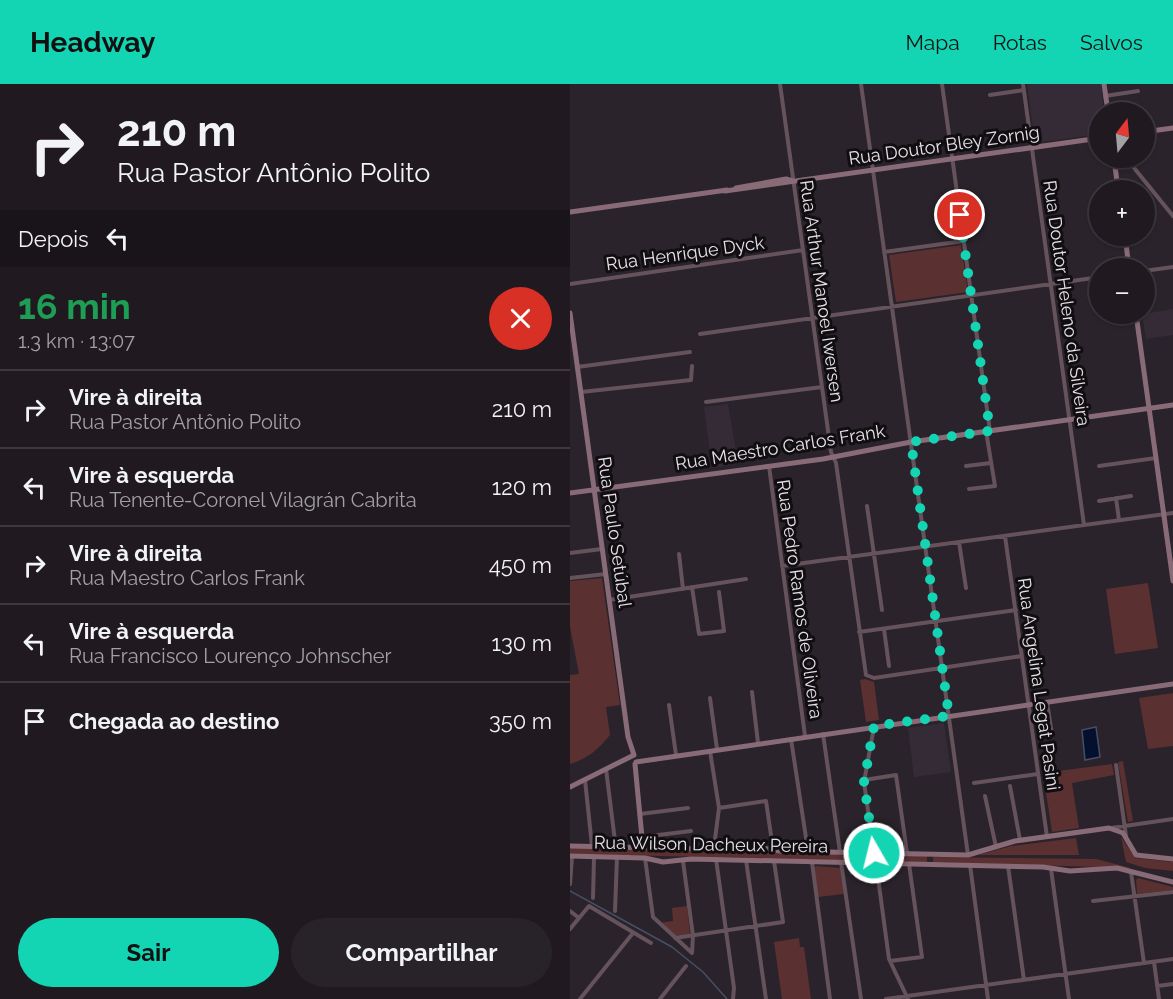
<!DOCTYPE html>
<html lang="pt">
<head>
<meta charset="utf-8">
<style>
	:root { --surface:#201a20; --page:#282329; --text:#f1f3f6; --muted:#a2a1a5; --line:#3d383e; --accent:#14d5b3 }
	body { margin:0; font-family:Raleway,sans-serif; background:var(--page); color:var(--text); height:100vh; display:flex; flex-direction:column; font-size:22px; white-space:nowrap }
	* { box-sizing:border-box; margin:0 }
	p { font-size:20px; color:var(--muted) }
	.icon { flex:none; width:33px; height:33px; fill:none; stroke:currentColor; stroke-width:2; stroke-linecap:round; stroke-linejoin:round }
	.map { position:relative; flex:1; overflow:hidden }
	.side { display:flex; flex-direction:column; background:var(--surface); width:570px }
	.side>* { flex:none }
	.hud { background:#201a20; color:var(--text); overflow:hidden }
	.needle { width:39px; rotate:16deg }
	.buttons { position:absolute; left:519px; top:18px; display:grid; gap:12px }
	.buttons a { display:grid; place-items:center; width:66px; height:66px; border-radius:50%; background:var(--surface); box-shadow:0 2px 4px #0004,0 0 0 2px var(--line); font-size:30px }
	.pin { position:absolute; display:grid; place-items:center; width:51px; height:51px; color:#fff; margin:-26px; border:3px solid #fff; border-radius:50%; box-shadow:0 2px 6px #0007 }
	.me { position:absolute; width:66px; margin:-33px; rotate:352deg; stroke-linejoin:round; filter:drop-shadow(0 0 4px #0008) }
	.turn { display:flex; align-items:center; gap:21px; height:126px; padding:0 18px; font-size:27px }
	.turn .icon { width:78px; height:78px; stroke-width:2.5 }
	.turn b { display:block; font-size:42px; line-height:51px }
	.then { display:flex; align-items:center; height:57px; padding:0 18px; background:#0003; gap:12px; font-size:22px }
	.round { display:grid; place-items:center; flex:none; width:63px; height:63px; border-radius:32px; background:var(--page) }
	.overview { display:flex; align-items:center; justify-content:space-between; height:102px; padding:0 18px }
	h1 { font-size:36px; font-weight:700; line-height:45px; color:#1e9e55 }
	.action { display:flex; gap:12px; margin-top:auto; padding:12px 18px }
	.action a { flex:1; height:69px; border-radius:36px; background:var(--accent); color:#111; font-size:24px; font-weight:700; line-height:69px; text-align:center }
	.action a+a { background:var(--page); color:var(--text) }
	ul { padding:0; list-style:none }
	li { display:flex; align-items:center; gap:18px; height:78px; padding:0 18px; border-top:2px solid var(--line) }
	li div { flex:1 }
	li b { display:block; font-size:22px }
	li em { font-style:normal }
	header { display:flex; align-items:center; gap:36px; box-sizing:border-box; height:84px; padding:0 30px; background:var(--accent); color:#111 }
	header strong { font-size:28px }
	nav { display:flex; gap:33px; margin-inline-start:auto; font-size:21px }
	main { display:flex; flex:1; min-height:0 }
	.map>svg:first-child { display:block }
</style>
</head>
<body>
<header>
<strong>Headway</strong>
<nav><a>Mapa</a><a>Rotas</a><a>Salvos</a></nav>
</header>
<main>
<section class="side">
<div class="hud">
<div class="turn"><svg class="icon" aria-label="right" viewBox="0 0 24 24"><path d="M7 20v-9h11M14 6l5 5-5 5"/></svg><div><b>210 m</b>Rua Pastor Antônio Polito</div></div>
<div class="then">Depois<svg class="icon" aria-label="left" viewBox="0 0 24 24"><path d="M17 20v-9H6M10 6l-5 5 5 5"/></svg></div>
</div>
<div class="overview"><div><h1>16 min</h1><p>1.3 km · 13:07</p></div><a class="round" style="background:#d93025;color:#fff"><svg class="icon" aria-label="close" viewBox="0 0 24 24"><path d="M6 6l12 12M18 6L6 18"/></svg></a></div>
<ul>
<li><svg class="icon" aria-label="right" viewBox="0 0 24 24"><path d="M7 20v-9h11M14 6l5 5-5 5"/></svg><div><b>Vire à direita</b><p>Rua Pastor Antônio Polito</p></div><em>210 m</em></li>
<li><svg class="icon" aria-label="left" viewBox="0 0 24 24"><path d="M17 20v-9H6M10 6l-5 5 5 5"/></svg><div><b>Vire à esquerda</b><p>Rua Tenente-Coronel Vilagrán Cabrita</p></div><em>120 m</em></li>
<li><svg class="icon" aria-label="right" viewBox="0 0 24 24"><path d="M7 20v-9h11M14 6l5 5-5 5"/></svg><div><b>Vire à direita</b><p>Rua Maestro Carlos Frank</p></div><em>450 m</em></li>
<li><svg class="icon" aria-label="left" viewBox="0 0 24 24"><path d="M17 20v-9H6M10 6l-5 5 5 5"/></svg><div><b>Vire à esquerda</b><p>Rua Francisco Lourenço Johnscher</p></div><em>130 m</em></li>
<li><svg class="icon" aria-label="arrive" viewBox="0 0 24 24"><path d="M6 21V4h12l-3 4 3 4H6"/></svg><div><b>Chegada ao destino</b></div><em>350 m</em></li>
</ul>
<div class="action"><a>Sair</a><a>Compartilhar</a></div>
</section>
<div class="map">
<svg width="603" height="915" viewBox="0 0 603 915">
	<rect width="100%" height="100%" fill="#2a232b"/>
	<!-- built -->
	<path fill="#352b37" d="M457,0H531L534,28H530L529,50L465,59Z
		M603,225V251L576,255L572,230Z
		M158,320L168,380L142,384L134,323Z
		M374,639L381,688L344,693L338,644Z"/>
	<!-- green -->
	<path fill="#5a3031" d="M391,161L398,208L326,218L319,171Z
		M32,494L50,621L36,623L40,651C29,665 17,675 0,680V591L9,590L0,543V497Z
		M578,499L588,564L545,570L536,505Z
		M295,595L304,598L309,636L296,638L290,596Z
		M603,609V662L578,665L569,614Z
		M553,677L563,737L558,738L548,678Z
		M542,680L544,691L502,699L509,744L482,748L473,689Z
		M551,753L565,774L603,778V787L575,784L556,778Z
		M506,754L509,771H408L441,762Z
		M0,764L357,772V778L0,770Z
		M363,773L526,775L561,784L363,778Z
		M246,782L270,784L274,810L248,813L244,785Z
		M568,794L603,803V806L567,810L566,796Z
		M117,822L120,850L105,852L89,839L103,837L102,824Z
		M229,854L230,863H234L241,915H212L204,858Z"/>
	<!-- water -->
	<path fill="#04102d" stroke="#484f64" stroke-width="1.5" d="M526,643L530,673L515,676L512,646Z"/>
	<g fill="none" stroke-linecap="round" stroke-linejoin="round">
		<!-- stream -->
		<path stroke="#484f64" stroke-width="1.5" d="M0,807L102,863L133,888L157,915"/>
		<!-- street -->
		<path stroke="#65525b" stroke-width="4" d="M210,0L261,368L266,379L296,591L304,594L452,572
			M291,0L398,771
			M372,0L420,347
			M453,0L514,441
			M420,11L454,6
			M535,12L568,7
			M556,74L603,132
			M314,168L394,157
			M574,187L603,183
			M0,200L233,166
			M130,250L530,193
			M7,283L120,268
			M11,308L121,296L122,282
			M136,318L252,303
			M199,382L235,652
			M396,382L421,379
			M529,382L586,374
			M399,405L425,402L416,347
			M546,414L549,436
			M529,417L561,412
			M297,422L312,526
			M435,452L477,753
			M389,458L396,504
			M0,469L32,465
			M109,470L113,505
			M212,482L603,429
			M0,494L36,490
			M122,503L129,550L154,547L149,508
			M39,516L176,495
			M314,545L319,582
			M289,548L446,526
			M182,608L188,659
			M140,614L147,665
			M477,618L482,651
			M99,621L106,671
			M304,643L294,698L304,769
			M253,650L270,768
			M221,655L238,767
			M140,667L149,724L144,763
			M546,681L556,752
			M36,685L45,757
			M15,696L22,762
			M294,696L326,691L337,769
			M404,699L468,690
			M440,702L450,756
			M415,712L426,763
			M149,724L196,717L203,765
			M70,730L118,724
			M541,744L603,735
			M72,753L121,747
			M75,774L83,833L122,869L123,852L113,777
			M146,775L164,904L163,915
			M176,776L196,915
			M242,778L260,915
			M271,778L291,915
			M306,779L319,875L338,915
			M400,781L418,915
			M438,782L454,896
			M481,785L499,915
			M561,788L574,879
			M0,800L2,772
			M23,814L24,773
			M523,817L603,808
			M0,827L9,834
			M45,827L47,773
			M0,845L19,822L81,859
			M105,854L213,838L204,777
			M320,877L352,873L339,780
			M584,878L589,915
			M587,902L603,900
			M10,915L63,849
			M90,915L116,882
			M316,915L603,875"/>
		<!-- secondary -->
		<path stroke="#896b78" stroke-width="5" d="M534,0L538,28
			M574,48L603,44
			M544,74L548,106
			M166,104L216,95L223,97
			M155,107L530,54
			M0,128L157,106
			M555,152L559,184
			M0,229L58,653L64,671
			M566,230L603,497
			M0,409L253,375L341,358L603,321
			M66,678L603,600
			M65,680L73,764
			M0,703L64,671
			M0,762L134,765L178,762L211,767L398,771L445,757L539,744L553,749L566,771L603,775
			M0,772L75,774L93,778L121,775L473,783L500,787L547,784L603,798"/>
	</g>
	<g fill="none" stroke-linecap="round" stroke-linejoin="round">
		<!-- route -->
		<path stroke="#14d5b3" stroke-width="10" stroke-dasharray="0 18" d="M304,769L294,698L304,642L379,632L341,358L420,347L390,131"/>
	</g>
	<g text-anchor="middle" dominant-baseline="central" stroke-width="6" stroke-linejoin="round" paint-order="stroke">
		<!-- street labels -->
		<g font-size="18" fill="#e6e1e6" stroke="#110e11">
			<text transform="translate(374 61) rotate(-8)">Rua Doutor Bley Zornig</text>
			<text transform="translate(115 169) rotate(-8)">Rua Henrique Dyck</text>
			<text transform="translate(252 207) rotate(82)">Rua Arthur Manoel Iwersen</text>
			<text transform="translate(497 219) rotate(82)">Rua Doutor Heleno da Silveira</text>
			<text transform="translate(210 363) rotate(-9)">Rua Maestro Carlos Frank</text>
			<text transform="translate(45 448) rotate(82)">Rua Paulo Setúbal</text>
			<text transform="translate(230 515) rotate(82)">Rua Pedro Ramos de Oliveira</text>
			<text transform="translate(469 600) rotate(82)">Rua Angelina Legat Pasini</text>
			<text transform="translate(141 760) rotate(1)">Rua Wilson Dacheux Pereira</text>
		</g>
	</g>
</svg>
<div class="buttons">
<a><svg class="needle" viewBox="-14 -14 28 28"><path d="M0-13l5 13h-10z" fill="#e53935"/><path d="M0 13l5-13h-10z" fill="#a2a1a5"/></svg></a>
<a>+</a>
<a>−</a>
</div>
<div class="pin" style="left:390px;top:131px;background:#d93025"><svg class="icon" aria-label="arrive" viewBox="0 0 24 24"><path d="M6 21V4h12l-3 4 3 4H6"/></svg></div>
<svg class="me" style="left:304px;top:769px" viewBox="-20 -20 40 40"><circle r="17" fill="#14d5b3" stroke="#fff" stroke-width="3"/><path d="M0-11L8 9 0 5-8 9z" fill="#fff"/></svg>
</div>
</main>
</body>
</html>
